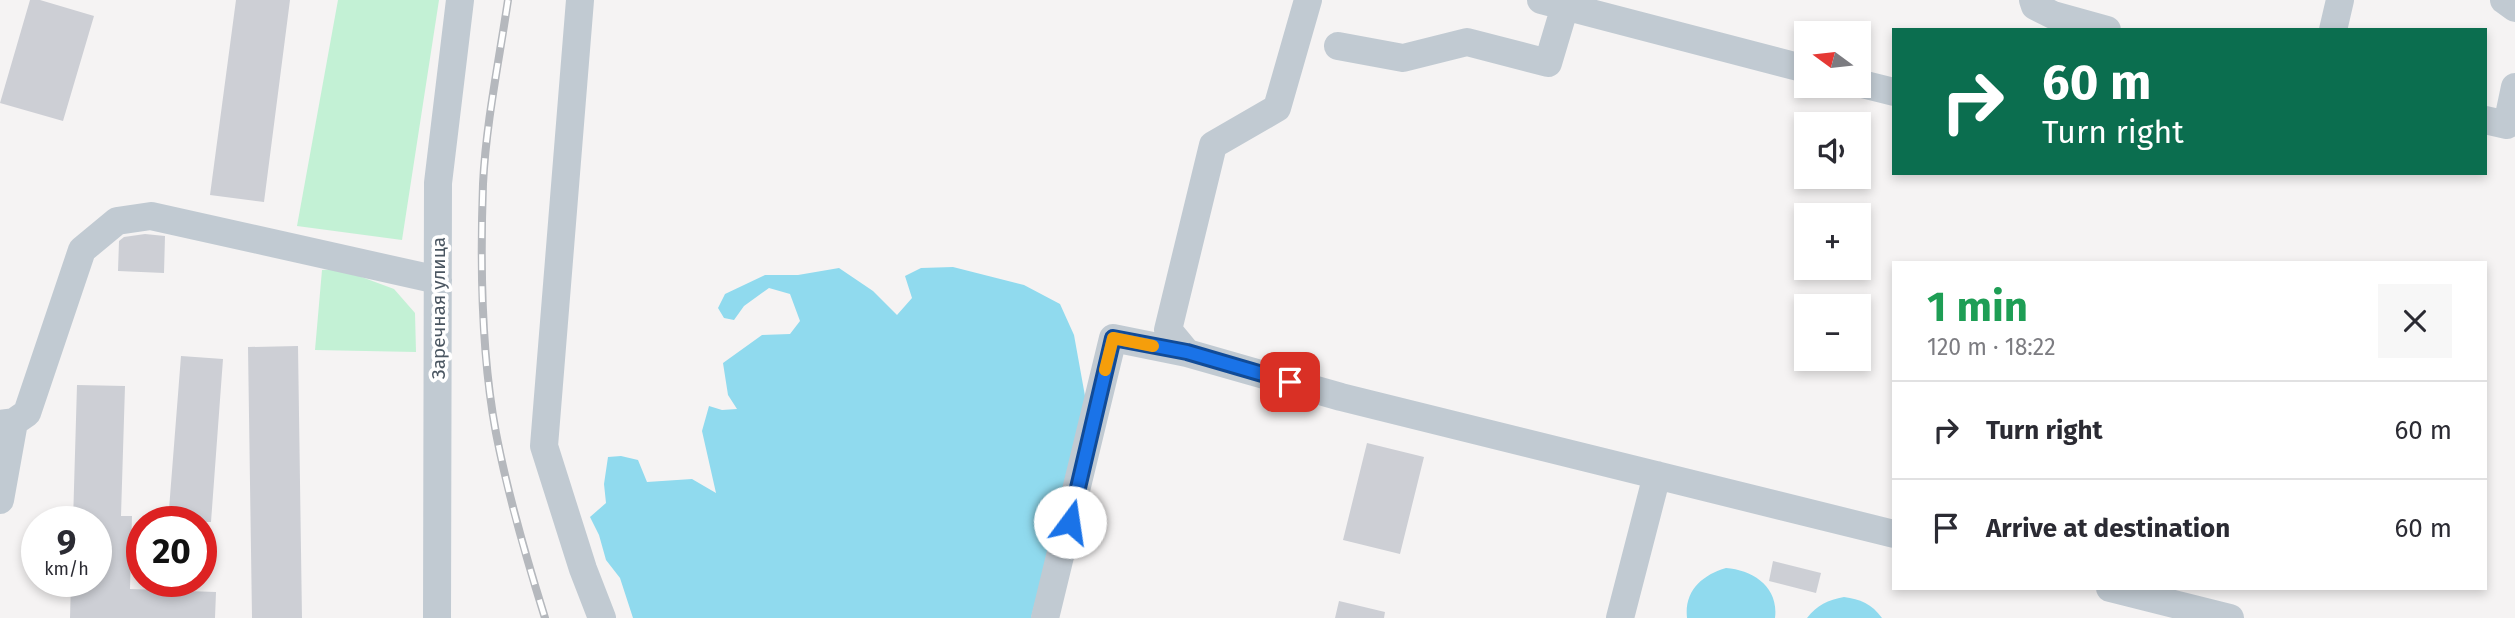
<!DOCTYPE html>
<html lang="en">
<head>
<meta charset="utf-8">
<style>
	:root { --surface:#fff; --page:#f7f7f7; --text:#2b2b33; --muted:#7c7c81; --line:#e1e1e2 }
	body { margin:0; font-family:"Fira Sans",sans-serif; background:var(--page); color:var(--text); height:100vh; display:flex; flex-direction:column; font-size:26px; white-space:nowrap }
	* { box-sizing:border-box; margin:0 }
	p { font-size:23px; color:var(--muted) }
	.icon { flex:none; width:38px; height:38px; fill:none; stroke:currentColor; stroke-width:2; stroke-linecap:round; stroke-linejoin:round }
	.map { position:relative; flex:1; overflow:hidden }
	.side { position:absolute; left:1892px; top:261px; width:595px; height:329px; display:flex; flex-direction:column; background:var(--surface); border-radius:0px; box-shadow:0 4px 10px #0003 }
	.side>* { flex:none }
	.guide { position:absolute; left:1892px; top:28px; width:595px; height:147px; border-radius:0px; box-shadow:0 4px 10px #0003; background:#0b6e4f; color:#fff; overflow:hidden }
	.needle { width:46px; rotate:285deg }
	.buttons { position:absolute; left:1794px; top:21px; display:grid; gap:14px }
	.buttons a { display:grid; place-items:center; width:77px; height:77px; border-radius:0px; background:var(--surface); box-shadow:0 4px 10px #0003; font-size:35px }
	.speed { position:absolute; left:21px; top:506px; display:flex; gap:14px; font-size:35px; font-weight:700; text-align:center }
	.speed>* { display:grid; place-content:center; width:91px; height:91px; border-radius:50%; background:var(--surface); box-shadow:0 4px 10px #0003; line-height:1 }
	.speed small { font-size:18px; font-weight:400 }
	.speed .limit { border:10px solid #d22; background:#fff; color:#111 }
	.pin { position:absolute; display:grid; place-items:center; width:60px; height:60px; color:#fff; margin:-30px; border-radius:14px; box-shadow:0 4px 10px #0006 }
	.me { position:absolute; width:77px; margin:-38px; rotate:14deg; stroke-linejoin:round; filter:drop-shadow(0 0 5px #0008) }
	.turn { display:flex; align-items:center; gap:24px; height:147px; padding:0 35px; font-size:32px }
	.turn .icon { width:91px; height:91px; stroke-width:2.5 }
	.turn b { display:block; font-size:49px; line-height:60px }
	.round { display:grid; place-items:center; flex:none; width:74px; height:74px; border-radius:0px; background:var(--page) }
	.head { display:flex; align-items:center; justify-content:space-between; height:119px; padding:0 35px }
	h1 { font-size:42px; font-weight:700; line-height:52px; color:#1e9e55 }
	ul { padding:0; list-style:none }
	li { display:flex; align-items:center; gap:21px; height:98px; padding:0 35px; border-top:2px solid var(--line) }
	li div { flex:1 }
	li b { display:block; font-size:26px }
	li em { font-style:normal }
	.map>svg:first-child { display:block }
</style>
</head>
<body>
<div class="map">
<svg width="2515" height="618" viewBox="0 0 2515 618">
	<rect width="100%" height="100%" fill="#f5f3f3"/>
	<!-- green -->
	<path fill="#c3f1d5" d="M338,0H439L402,240L297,226Z
		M340,269L394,289L415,313L416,352L315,350L322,270Z"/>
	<!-- water -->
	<path fill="#90daee" d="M953,267L1024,285L1060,304L1074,335L1087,407L1031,618H633L620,578L606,560L599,535L590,517L606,503L604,484L608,457L621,456L638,460L647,482L692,479L716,493L702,431L709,406L722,410L737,409L728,395L723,363L762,335L790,334L800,321L790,294L769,288L744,306L734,320L724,318L718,308L725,294L765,275H798L839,268L873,291L897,315L912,298L905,276L921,268Z
		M1726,568C1753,570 1779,587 1775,618H1687C1684,591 1702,575 1726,568Z
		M1844,597C1860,599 1872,604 1882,618H1807C1817,605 1828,600 1844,597Z"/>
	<!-- building -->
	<path fill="#cdcfd5" d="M30,0H40L94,16L63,121L0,103Z
		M236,0H290L264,202L210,195Z
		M145,234L165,236L164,273L118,271L119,241L124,237Z
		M298,346L302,618H252L248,347Z
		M181,356L223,359L211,522H168Z
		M77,385L125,386L121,516H132L130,589L216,592L215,618H70L71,581H96V522H73Z
		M1367,443L1424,457L1400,554L1343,540Z
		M1773,561L1821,573L1816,593L1769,581Z
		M1339,601L1385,612L1384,618H1335Z"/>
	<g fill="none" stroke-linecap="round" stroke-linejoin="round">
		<!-- minor -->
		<path stroke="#c1cad2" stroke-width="28" d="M580,0L544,446L583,569L602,618
			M1541,0L1806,69
			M2033,0L2035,6L2053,15L2107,30
			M2504,0L2515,8
			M2333,30L2340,0
			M1338,46L1403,58L1467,42L1548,63L1565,6
			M1858,83L1894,92
			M2485,120L2507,125L2515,87
			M1187,353L1168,330L1213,145L1277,108L1308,0
			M0,424L14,422L27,413L82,250L117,221L151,216L438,280
			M0,500L14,422
			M2110,588L2230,618
			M437,618L438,183L460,0
			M1045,618L1113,338L1187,353L1341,397L1894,534
			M1620,618L1657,475"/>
		<defs>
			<path id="rail" d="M508,0C499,61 486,123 483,184C480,266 481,353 496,433C508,496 526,557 545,618"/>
		</defs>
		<!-- rail casing -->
		<use href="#rail" stroke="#b5b8bd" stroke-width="8"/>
		<!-- rail -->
		<use href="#rail" stroke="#fff" stroke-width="5" stroke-dasharray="16" stroke-linecap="butt"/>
	</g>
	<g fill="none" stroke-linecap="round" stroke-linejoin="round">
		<defs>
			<path id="route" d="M1070,522L1113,338L1187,352L1290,382"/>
		</defs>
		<!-- route casing -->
		<use href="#route" stroke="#114b97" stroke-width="18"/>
		<!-- route -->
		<use href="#route" stroke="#1a73e8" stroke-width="12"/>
		<!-- slow -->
		<path stroke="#f59e0b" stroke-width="12" d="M1105,370L1113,338L1153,346"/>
	</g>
	<g text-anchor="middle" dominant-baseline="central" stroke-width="7" stroke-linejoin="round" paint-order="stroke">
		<!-- street labels -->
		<g font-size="19" fill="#4a5661" stroke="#fff">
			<text transform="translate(438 308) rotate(-90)">Заречная улица</text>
		</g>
	</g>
</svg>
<div class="buttons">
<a><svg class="needle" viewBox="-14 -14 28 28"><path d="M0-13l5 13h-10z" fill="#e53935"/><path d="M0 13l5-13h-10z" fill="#7c7c81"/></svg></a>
<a><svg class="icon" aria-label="sound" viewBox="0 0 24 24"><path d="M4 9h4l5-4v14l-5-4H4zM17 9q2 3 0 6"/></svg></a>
<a>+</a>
<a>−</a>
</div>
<div class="speed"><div>9<small>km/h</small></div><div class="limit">20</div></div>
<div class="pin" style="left:1290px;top:382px;background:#d93025"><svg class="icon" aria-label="arrive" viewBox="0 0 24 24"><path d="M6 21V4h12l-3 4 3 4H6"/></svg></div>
<svg class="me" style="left:1070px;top:522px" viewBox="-20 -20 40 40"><circle r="19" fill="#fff"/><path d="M0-13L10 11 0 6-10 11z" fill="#1a73e8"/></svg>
<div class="guide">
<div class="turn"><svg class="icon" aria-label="right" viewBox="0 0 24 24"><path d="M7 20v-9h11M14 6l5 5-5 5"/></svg><div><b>60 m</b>Turn right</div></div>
</div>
<section class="side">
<div class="head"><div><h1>1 min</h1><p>120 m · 18:22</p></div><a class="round"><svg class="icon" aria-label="close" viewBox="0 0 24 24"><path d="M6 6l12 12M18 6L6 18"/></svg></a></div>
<ul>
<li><svg class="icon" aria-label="right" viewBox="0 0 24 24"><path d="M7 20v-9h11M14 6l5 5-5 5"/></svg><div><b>Turn right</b></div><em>60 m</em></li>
<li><svg class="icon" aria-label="arrive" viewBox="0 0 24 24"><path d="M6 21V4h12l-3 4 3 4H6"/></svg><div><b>Arrive at destination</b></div><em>60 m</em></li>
</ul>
</section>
</div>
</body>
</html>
